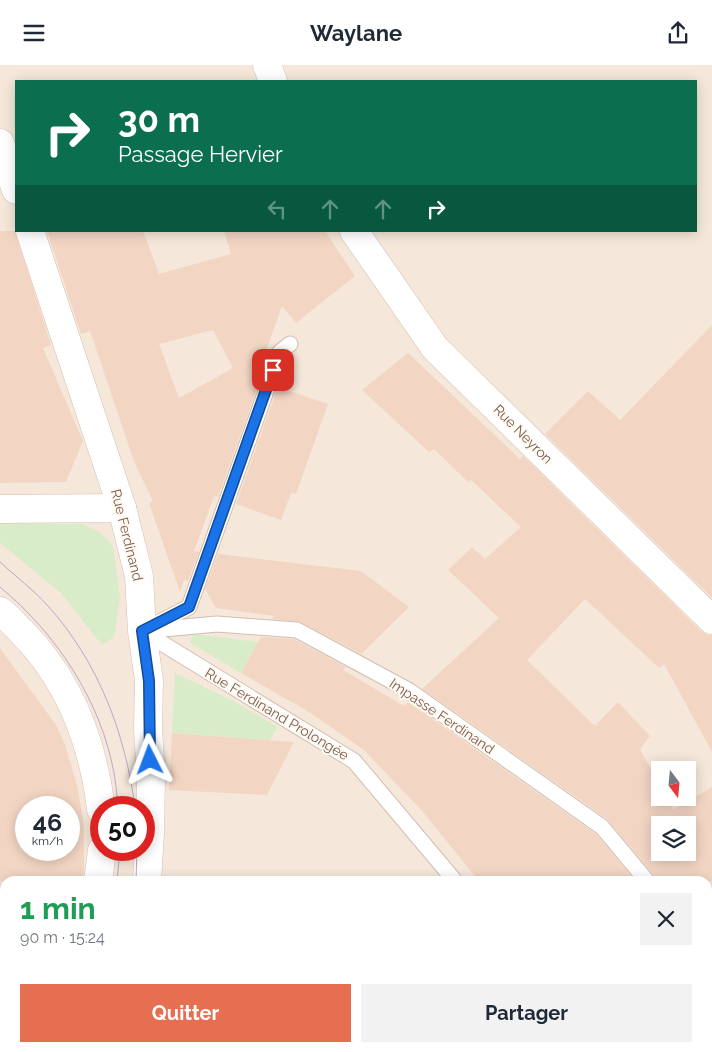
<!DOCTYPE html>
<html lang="fr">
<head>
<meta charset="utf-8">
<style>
	:root { --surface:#fff; --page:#f2f2f3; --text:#1f2937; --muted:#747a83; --accent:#e76f51 }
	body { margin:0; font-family:Raleway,sans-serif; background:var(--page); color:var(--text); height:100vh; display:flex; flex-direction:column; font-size:19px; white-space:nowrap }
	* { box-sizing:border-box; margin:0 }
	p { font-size:16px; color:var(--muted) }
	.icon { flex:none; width:28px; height:28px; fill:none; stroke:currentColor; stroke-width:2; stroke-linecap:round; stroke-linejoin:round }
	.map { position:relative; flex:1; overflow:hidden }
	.panel { position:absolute; left:0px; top:811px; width:712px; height:176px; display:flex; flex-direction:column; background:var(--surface); border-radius:15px 15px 0 0; box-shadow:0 2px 12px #0003 }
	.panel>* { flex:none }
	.top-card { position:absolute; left:15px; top:15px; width:682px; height:152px; border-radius:0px; box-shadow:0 2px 12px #0003; background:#0b6e4f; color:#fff; overflow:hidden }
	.needle { width:32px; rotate:164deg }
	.tools { position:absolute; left:651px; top:696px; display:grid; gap:10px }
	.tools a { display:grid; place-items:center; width:45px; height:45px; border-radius:0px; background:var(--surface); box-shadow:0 2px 12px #0003; font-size:25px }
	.speed { position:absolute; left:15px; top:731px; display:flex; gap:10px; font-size:25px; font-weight:700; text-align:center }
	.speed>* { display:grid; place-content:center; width:65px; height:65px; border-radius:50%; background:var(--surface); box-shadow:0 2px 12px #0003; line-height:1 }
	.speed small { font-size:12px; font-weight:400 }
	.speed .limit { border:8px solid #d22; background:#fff; color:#111 }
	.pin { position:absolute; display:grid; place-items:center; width:42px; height:42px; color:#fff; margin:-21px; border-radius:10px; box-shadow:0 2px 8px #0006 }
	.me { position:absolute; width:55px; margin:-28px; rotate:357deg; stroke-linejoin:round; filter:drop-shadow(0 0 4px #0008) }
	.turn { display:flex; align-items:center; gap:18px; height:105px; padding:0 20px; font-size:22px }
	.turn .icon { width:65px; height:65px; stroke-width:2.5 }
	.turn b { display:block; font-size:35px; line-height:42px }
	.lanes { display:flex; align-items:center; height:48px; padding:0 20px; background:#0003; justify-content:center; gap:25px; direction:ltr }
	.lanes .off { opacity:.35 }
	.round { display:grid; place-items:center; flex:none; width:52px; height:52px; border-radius:0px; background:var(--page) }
	.head { display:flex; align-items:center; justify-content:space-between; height:85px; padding:0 20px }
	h1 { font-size:30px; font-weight:700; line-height:38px; color:#1e9e55 }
	.button { display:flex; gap:10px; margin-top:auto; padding:10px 20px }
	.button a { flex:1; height:58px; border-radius:0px; background:var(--accent); color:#fff; font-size:20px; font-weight:700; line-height:58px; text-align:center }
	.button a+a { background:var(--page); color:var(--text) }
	header { display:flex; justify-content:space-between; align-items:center; height:65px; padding:0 20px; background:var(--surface); font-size:22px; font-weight:700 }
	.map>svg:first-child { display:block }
</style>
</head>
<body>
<header><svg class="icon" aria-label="menu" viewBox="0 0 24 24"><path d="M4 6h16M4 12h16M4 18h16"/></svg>Waylane<svg class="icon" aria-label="share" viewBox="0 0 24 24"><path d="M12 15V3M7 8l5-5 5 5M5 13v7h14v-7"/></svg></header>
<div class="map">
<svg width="712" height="987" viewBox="0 0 712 987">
	<rect width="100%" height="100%" fill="#fdf6ec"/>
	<!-- residential -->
	<path fill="#f5e8da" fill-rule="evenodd" d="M0,0H712V987H0ZM16,16H696V166H16ZM660,705H688V732H660ZM26,742H69V785H26ZM101,742H144V785H101ZM660,760H688V788H660ZM5,816H708V982H5Z"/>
	<!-- green -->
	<path fill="#d8ecc9" d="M0,458L83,459L101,468L113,481L120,533L114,572L102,580L61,528L0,478Z
		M193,569L258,577L241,608L190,578Z
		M175,608L231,635L278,662L270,675L172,668Z"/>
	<!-- building -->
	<path fill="#f3d5c3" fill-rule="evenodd" d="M0,166H15L51,280L43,283L83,376L66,417L0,418Z
		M47,166H143L159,209L231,189L224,166H325L355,211L296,258L282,241L256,314L260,316L218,432L214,431L194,486L199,487L188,516L184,515L180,527L149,438L153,436L135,399L90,266L81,269ZM213,265L233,303L179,333L159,279Z
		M712,260V533L545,369L588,326L620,355Z
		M408,288L520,394L523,391L701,566L708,570H712V687L664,599L659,603L585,534L527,595L595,661L618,637L650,671L640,684L660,721V732H666L673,745L712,722V816H656L654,810L607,754L422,624L499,553L448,505L472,482L485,494L521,462L471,415L468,417L434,384L429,387L362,325ZM660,760H688V788H660Z
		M278,322L328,339L296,429L291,428L281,455L236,439Z
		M218,489L361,506L409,542L361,589L301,557L272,554L274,551L216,543L205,524Z
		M261,572L294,574L346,602L343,605L404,641L408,637L596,769L635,816H479L421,745L364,685L309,647L241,608Z
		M0,583L56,660L65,680L77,720L84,760V799L83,816H0ZM26,742H69V785H26Z
		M172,668L294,677L267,730L169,725Z"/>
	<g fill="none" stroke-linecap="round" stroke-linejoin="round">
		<!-- secondary-tunnel -->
		<path stroke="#dcd0c4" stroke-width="28" stroke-dasharray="28 14" stroke-linecap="butt" d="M108,987L109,982"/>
		<defs>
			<path id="service" d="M150,562L189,542L280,287L290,279
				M142,566L217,559L297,565L408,625L602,762L647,816
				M142,566L354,696L455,816
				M708,896L712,903"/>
			<path id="minor" d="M267,0L273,16
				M0,78L16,125
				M30,166L122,443
				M354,166L435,283L712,555"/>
			<path id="secondary" d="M0,444L122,443L139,511L142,566L149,616L148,664L151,711L150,768L147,816
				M0,546C8,552 15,560 22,567C70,616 93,677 101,744
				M98,816L102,785
				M60,987L62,982"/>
		</defs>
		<!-- service casing -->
		<use href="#service" stroke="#d1beb0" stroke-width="17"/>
		<!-- minor casing -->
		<use href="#minor" stroke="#d1beb0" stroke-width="29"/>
		<!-- secondary casing -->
		<use href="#secondary" stroke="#d6c0b0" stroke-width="29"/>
		<!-- service -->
		<use href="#service" stroke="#fff" stroke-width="15"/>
		<!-- minor -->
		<use href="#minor" stroke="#fff" stroke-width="28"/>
		<!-- secondary -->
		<use href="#secondary" stroke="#fff" stroke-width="28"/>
		<!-- tram -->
		<path stroke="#b9a8c9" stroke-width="1" d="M0,497C16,512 34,525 48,541C99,598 125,668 135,742
			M0,522C56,568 101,636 114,708C116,719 117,731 118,742
			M117,816L120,785
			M136,816L137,785
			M80,987L81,982
			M99,987L100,982"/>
		<!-- rail -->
		<path stroke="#b9a8c9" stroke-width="4" stroke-dasharray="8 5" stroke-linecap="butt" d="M0,920L5,922
			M0,940L5,942
			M0,959L5,960
			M5,982L20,987
			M65,982L77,987
			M110,982L121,987"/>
	</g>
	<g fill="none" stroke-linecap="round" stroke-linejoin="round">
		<defs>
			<path id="route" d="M150,695L149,616L142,566L189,542L273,305"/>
		</defs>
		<!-- route casing -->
		<use href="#route" stroke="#114b97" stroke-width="12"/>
		<!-- route -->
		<use href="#route" stroke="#1a73e8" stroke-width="9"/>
	</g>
	<g text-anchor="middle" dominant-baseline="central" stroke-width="4" stroke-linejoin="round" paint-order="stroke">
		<!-- street labels -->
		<g font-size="14" fill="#7a5c4d" stroke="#fffaf3">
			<text transform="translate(523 369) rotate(45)">Rue Neyron</text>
			<text transform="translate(127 470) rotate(76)">Rue Ferdinand</text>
			<text transform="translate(277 649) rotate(31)">Rue Ferdinand Prolongée</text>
			<text transform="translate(442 651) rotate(34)">Impasse Ferdinand</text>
		</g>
	</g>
</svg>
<div class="tools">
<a><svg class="needle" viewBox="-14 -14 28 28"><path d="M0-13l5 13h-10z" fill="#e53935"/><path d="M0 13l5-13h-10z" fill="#747a83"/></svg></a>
<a><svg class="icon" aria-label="layers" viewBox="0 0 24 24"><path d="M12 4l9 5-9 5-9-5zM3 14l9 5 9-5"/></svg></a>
</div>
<div class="speed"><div>46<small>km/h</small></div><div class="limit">50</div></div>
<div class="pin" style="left:273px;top:305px;background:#d93025"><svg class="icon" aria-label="arrive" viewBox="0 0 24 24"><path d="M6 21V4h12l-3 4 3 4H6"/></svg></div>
<svg class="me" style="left:150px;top:695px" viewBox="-20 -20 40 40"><path d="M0-17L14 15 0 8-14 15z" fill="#1a73e8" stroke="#fff" stroke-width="4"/></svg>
<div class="top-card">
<div class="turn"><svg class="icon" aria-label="right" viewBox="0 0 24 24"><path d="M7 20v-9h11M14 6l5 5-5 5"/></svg><div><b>30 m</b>Passage Hervier</div></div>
<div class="lanes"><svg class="icon off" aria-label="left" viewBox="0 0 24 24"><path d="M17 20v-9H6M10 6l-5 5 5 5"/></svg><svg class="icon off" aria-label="ahead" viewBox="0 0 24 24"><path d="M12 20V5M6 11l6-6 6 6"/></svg><svg class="icon off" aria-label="ahead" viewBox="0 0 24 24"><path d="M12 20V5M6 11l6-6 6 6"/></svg><svg class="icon" aria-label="right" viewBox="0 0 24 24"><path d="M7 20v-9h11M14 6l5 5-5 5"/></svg></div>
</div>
<section class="panel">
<div class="head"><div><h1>1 min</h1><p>90 m · 15:24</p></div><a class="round"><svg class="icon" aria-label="close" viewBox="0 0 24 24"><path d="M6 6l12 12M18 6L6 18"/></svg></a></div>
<div class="button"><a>Quitter</a><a>Partager</a></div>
</section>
</div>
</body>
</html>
